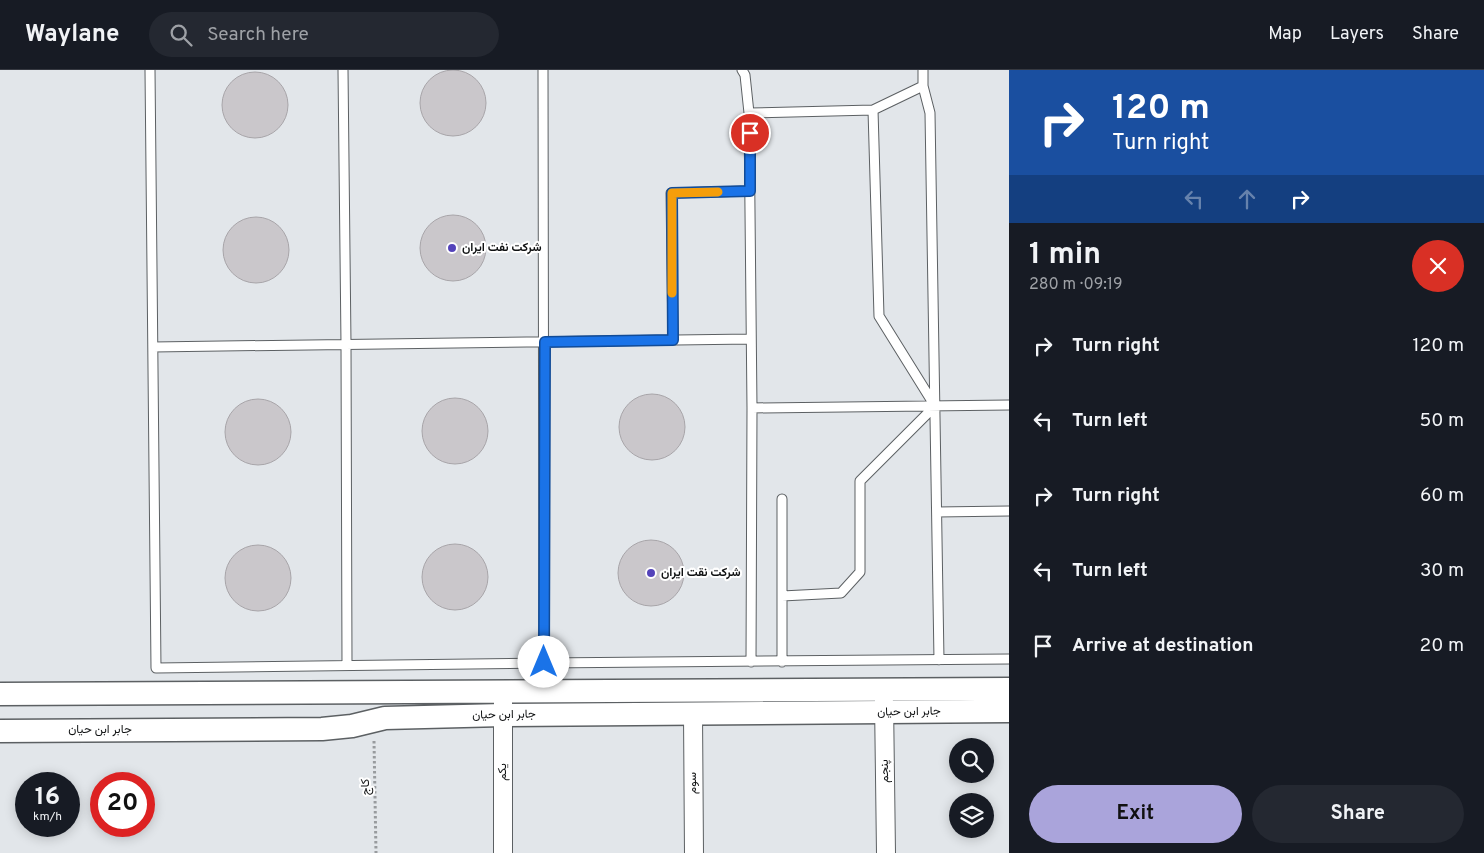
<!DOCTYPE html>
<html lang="en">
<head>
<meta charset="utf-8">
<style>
	:root { --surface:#171b24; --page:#242831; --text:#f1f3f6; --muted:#9ea1a6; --line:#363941; --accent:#aaa4db }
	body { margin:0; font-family:Overpass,Vazirmatn,sans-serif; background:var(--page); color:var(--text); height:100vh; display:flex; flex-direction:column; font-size:19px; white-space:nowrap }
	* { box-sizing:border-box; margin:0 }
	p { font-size:16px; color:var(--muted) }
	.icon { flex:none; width:28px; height:28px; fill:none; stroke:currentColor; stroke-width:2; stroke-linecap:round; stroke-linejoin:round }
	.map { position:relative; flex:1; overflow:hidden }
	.side { display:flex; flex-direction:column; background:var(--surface); width:475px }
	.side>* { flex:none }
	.guide { background:#1a4fa0; color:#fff; overflow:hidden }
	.tools { position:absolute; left:949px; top:668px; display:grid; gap:10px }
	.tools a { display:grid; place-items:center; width:45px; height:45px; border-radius:50%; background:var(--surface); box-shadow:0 2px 12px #0003; font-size:25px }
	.speed { position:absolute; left:15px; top:702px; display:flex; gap:10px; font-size:25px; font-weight:700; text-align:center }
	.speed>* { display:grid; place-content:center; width:65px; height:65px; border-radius:50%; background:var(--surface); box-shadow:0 2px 12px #0003; line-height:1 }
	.speed small { font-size:12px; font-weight:400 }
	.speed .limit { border:8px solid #d22; background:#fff; color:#111 }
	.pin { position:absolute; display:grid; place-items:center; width:42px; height:42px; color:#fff; margin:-21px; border:2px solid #fff; border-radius:50%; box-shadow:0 1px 5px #0007 }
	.me { position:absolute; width:55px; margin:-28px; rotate:0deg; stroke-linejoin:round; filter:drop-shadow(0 0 4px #0008) }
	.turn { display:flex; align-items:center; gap:18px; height:105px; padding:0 20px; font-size:22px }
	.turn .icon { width:65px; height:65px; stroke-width:2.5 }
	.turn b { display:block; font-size:35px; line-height:42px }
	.lanes { display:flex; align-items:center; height:48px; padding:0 20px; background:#0003; justify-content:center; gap:25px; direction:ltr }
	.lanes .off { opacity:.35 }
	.round { display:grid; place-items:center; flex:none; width:52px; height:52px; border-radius:26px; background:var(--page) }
	.overview { display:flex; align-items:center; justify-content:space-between; height:85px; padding:0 20px }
	h1 { font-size:30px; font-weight:700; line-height:38px }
	.action { display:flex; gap:10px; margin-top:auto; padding:10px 20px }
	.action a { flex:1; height:58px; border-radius:30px; background:var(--accent); color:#111; font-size:20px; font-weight:700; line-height:58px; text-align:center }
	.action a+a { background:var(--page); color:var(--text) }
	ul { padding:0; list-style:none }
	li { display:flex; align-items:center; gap:15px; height:75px; padding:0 20px }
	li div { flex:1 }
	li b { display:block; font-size:19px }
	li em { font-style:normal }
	header { display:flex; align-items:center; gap:30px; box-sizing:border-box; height:70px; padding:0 25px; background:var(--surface); border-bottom:1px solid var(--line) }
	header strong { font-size:24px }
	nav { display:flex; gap:28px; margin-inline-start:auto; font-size:18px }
	.search { width:350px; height:45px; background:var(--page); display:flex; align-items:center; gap:12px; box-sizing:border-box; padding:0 18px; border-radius:28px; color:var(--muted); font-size:19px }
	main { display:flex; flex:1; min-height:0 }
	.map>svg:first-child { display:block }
</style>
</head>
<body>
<header>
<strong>Waylane</strong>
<div class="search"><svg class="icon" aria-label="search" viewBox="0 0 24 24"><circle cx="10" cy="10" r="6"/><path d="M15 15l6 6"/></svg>Search here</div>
<nav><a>Map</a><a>Layers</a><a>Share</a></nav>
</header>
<main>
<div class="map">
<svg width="1009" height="783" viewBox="0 0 1009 783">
	<rect width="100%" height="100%" fill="#e2e6ea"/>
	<!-- building -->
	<path fill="#cac7cb" stroke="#a8a5a9" d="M420 33a33 33 0 1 1 66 0a33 33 0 1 1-66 0Z
		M222 35a33 33 0 1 1 66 0a33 33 0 1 1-66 0Z
		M420 178a33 33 0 1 1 66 0a33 33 0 1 1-66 0Z
		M223 180a33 33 0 1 1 66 0a33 33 0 1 1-66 0Z
		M619 357a33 33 0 1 1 66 0a33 33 0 1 1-66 0Z
		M422 361a33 33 0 1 1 66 0a33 33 0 1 1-66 0Z
		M225 362a33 33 0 1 1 66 0a33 33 0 1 1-66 0Z
		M618 503a33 33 0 1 1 66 0a33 33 0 1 1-66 0Z
		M422 507a33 33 0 1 1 66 0a33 33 0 1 1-66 0Z
		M225 508a33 33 0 1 1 66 0a33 33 0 1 1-66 0Z"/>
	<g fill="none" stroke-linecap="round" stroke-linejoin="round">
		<defs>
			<path id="service" d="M150,0L156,598L544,593L1009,589
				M343,0L346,274L347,595
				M543,0L544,593
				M742,0L745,5L749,43L752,338L751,592
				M923,0V16L930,43L939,590
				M873,40L879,246L935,336
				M749,43L873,40L923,16
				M673,270L671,123L750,121
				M153,277L751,269
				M752,338L1009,335
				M782,429V592
				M937,442L1009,441
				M782,526L841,523L860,502V411L935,336"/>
			<path id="minor" d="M503,622V783
				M884,631L886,783
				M693,644L694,783"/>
			<path id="tertiary" d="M0,624L1009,619
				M0,661L322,659L352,656L385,648L503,645L1009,641"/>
		</defs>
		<!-- service casing -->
		<use href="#service" stroke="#5c6063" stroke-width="11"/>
		<!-- minor casing -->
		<use href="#minor" stroke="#5c6063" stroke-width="20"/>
		<!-- tertiary casing -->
		<use href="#tertiary" stroke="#5c6063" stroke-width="25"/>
		<!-- path -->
		<path stroke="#989b9e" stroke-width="3" stroke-dasharray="2.5 2.5" stroke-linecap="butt" d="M374,671L376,783"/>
		<!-- service -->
		<use href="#service" stroke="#fff" stroke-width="9"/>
		<!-- minor -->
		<use href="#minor" stroke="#fff" stroke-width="18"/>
		<!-- tertiary -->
		<use href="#tertiary" stroke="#fff" stroke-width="22"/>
	</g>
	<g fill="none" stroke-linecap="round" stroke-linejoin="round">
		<defs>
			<path id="route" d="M544,592L545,272L673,270L672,123L750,121V63"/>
		</defs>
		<!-- route casing -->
		<use href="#route" stroke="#114b97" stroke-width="12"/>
		<!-- route -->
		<use href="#route" stroke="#1a73e8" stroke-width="9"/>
		<!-- slow -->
		<path stroke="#f59e0b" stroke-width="9" d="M672,223V123L718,122"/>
	</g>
	<!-- markers -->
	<g fill="#5443ba" stroke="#fff" stroke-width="2">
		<circle cx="452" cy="178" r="5"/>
		<circle cx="651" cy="503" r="5"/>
	</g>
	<g text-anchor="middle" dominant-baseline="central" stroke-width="4" stroke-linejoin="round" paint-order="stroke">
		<!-- poi labels -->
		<g font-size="12" font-weight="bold" fill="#101213" stroke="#fff" text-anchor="start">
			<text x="462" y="178">شرکت نفت ایران</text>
			<text x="661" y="503">شرکت نقت ایران</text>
		</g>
		<!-- street labels -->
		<g font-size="12" fill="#101213" stroke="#fff">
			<text transform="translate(909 642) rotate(-1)">جابر ابن حیان</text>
			<text transform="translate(504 645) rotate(-1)">جابر ابن حیان</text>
			<text x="100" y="660">جابر ابن حیان</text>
			<text transform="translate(885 701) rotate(-91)">پنجم</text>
			<text transform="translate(503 702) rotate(-90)">یکم</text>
			<text transform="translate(693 713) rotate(-90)">سوم</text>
			<text transform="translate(366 717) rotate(-91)">کاج</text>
		</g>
	</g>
</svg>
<div class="tools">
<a><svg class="icon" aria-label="search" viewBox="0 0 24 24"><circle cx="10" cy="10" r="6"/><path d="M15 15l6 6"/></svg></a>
<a><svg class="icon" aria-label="layers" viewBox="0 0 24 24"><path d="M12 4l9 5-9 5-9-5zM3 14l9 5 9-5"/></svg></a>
</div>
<div class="speed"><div>16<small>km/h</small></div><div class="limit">20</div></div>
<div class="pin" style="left:750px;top:63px;background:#d93025"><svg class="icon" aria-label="arrive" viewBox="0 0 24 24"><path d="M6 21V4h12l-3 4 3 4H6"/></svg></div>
<svg class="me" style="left:544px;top:592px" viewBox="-20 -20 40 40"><circle r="19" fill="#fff"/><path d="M0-13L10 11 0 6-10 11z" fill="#1a73e8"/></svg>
</div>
<section class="side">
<div class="guide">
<div class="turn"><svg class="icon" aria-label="right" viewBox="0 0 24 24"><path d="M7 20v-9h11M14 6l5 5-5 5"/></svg><div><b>120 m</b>Turn right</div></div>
<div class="lanes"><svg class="icon off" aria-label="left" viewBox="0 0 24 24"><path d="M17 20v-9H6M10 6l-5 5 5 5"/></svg><svg class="icon off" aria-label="ahead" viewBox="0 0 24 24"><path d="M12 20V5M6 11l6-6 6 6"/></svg><svg class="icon" aria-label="right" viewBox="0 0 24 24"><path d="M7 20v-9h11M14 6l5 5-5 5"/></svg></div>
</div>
<div class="overview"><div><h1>1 min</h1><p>280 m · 09:19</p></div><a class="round" style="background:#d93025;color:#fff"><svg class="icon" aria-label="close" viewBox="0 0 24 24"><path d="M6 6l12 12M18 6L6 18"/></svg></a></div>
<ul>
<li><svg class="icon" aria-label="right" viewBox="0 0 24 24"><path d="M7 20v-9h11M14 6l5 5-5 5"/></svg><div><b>Turn right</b></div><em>120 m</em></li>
<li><svg class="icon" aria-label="left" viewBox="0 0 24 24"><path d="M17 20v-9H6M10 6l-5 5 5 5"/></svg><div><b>Turn left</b></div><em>50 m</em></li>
<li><svg class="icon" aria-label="right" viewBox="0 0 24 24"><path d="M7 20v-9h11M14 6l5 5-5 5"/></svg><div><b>Turn right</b></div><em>60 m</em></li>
<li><svg class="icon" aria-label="left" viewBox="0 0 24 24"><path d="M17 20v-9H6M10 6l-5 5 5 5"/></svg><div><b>Turn left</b></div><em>30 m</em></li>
<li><svg class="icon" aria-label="arrive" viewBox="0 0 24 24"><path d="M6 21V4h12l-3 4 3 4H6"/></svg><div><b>Arrive at destination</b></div><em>20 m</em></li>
</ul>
<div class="action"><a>Exit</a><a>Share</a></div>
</section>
</main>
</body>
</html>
